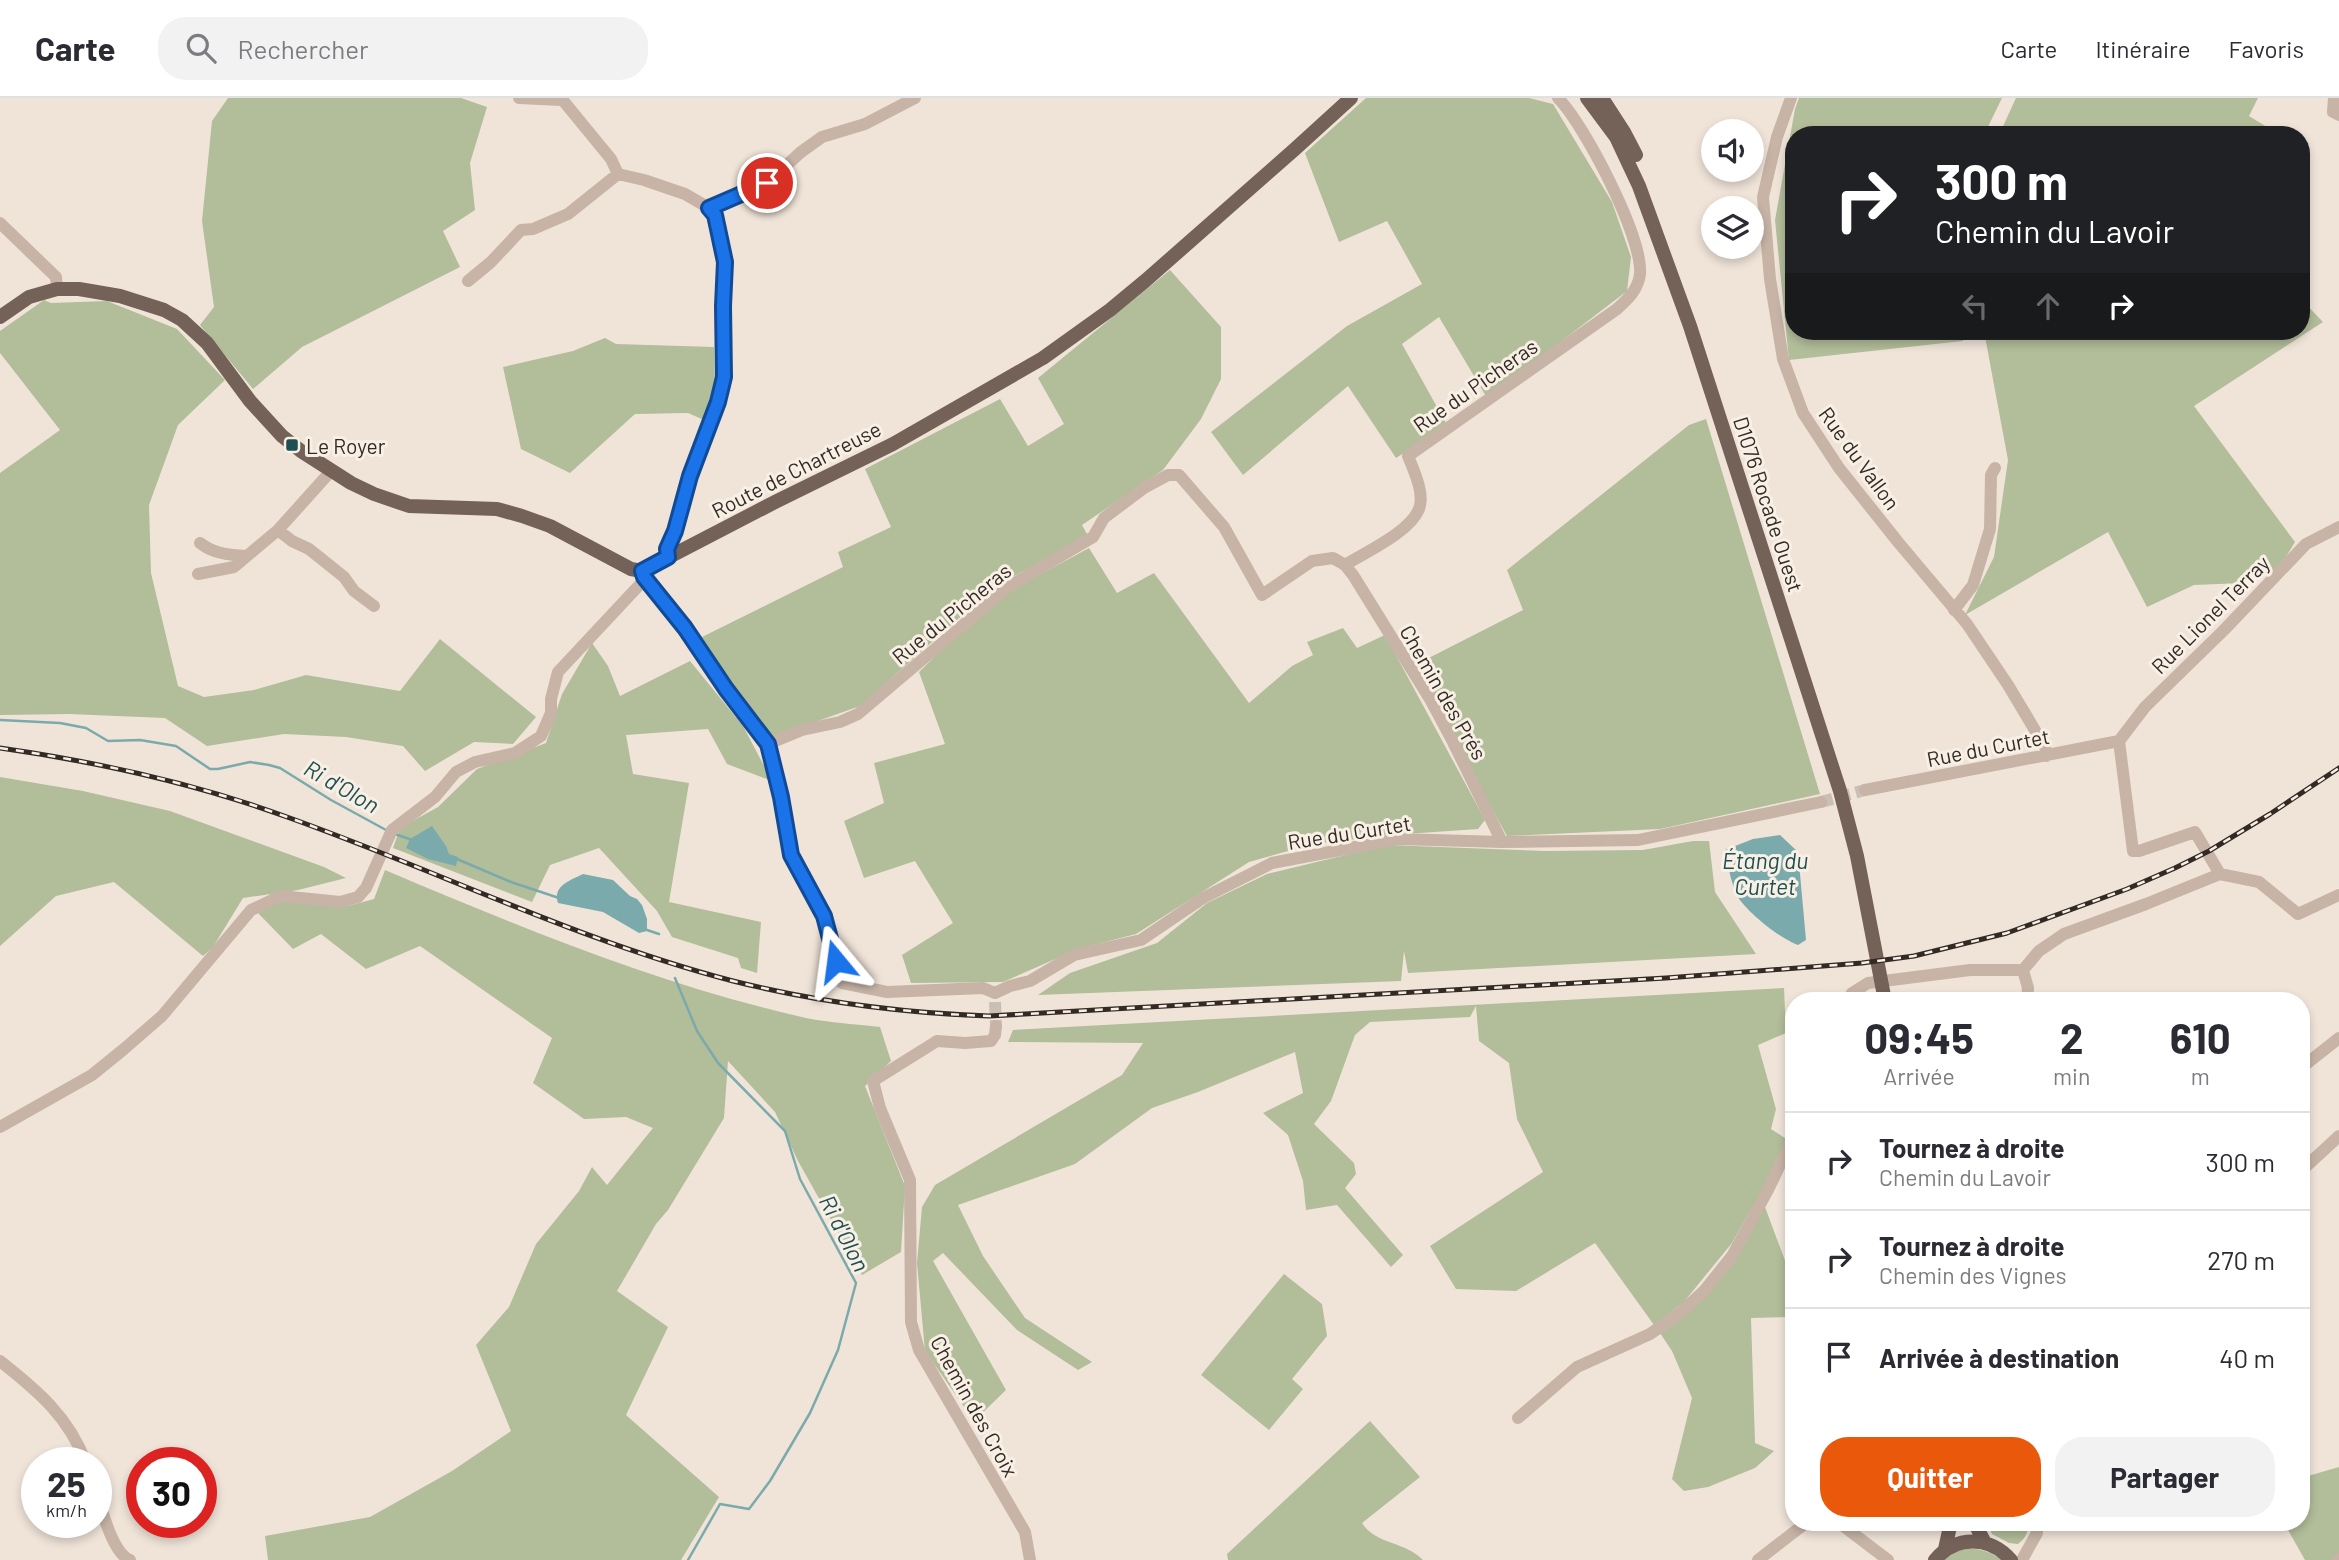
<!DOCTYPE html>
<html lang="fr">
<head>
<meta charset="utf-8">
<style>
	:root { --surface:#fff; --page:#f2f2f3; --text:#2b2b33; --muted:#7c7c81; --line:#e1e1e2; --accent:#ea580c }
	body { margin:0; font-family:Barlow,sans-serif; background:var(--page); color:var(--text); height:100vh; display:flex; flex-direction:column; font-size:26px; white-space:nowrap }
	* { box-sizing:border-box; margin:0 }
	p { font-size:23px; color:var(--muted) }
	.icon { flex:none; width:38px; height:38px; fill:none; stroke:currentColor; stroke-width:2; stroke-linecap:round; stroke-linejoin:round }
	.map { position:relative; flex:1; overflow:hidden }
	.side { position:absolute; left:1785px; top:894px; width:525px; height:539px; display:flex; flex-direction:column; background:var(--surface); border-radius:28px; box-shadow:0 4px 10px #0003 }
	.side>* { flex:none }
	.guide { position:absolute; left:1785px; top:28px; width:525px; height:214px; border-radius:28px; box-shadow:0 4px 10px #0003; background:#202124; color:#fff; overflow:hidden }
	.controls { position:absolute; left:1701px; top:21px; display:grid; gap:14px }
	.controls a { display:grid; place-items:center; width:63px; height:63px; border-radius:50%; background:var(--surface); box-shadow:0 4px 10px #0003; font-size:35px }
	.speed { position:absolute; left:21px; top:1349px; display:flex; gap:14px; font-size:35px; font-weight:700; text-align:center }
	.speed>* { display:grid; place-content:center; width:91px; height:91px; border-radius:50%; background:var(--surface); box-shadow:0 4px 10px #0003; line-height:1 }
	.speed small { font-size:18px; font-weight:400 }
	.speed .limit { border:10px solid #d22; background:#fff; color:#111 }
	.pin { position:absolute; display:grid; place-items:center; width:60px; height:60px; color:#fff; margin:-30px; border:4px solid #fff; border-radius:50%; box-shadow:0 2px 7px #0007 }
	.me { position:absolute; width:77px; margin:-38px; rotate:344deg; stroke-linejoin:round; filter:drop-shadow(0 0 5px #0008) }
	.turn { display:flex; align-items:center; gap:24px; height:147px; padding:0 35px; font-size:32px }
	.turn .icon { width:91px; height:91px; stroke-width:2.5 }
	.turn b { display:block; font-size:49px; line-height:60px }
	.lanes { display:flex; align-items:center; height:66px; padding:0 35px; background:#0003; justify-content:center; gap:35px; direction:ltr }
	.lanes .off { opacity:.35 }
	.eta { display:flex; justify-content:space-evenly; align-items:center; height:119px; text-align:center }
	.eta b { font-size:42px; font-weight:700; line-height:49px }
	.cta { display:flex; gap:14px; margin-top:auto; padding:14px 35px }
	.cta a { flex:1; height:80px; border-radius:28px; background:var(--accent); color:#fff; font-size:28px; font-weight:700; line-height:80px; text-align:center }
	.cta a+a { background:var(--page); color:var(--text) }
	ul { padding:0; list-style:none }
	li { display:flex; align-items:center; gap:21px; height:98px; padding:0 35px; border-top:2px solid var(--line) }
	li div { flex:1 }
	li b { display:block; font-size:26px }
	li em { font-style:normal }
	header { display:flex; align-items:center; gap:42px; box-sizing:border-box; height:98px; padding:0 35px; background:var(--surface); border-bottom:2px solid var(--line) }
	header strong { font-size:33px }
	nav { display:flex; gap:38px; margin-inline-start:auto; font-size:24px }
	.search { width:490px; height:63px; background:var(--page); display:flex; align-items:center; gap:18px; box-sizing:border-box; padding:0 24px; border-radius:28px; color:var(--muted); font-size:26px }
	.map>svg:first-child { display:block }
</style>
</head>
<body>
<header>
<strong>Carte</strong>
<div class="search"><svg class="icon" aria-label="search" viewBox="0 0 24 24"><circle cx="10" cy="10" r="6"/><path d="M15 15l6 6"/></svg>Rechercher</div>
<nav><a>Carte</a><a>Itinéraire</a><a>Favoris</a></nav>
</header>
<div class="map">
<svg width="2339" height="1462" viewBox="0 0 2339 1462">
	<rect width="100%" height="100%" fill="#f0e4d9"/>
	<!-- green -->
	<path fill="#b2bd9a" d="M228,0H461L487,9L470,65L475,112L443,133L460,169L302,249L253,291L200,227L214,209L202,123L212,23Z
		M1366,0H1529L1553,6L1612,104L1631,159L1627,193L1487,300L1439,219L1402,246L1447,327L1396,360L1348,288L1243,377L1211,334L1347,228L1422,186L1387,123L1339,144L1305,55Z
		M1799,0H2002L1984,37H1794V233H1963V243L1789,262L1775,122L1795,11Z
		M2016,0H2258L2249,18L2280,37H1999Z
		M1170,172L1221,229V281L1201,321L1163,372L1082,427L1088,438L994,489L860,608L767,641L702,539L843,469L838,454L891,429L865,371L1000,301L1028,348L1064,326L1038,280Z
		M2301,201L2323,224L2194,308L2295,444L2276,475L2265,470L2243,485L2194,487L2147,509L2108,434L1965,517L1994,459L2008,362L1984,233H2301Z
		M44,202L51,205L107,203L177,231L225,282L178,327L149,407L151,475L178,588L204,599L254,592L306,577L400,593L440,541L536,619L513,646L474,644L425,673L403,648L346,639L284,636L207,648L165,620L69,616L0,617V375L60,332L0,255V233Z
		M605,240L616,246L714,249L715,288L704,322L688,315L635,316L570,375L521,351L503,269L573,253Z
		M1706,321L1820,696L1660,731L1507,738L1413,568L1523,512L1507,472L1689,327Z
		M1089,450L1117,495L1154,475L1249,605L1292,568L1313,557L1307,544L1343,530L1357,550L1385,537L1485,722L1478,731L1391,737L1313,746L1249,764L1136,836L1078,851L1003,884L911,885L902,857L953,825L915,763L864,780L844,723L884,705L874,665L945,646L919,574L991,503Z
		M592,545L608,568L620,598L690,563L743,628L772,683L727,666L708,631L626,637L633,676L689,685L669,804L761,824L757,875L741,870L738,860L672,839L657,813L599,750L550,767L532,804L393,750L400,730L438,709L477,671L546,645L562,596Z
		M0,679L83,693L170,713L324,769L346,780L298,792L243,800L213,849L203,858L114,784L56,798L0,848Z
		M1693,743H1709L1715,794L1756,856L1408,875L1404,853L1401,883L1038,897L1070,875L1157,845L1207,805L1267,776L1387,747L1546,753L1643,752Z
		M385,772C522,830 660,887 806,920C830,925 856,926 880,929L891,963L865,988L905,1088L901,1154L862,1177L798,1063L775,1014L728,963L724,1020L668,1112L656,1126L617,1193L668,1229L626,1317L719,1399L681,1462H268L265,1438L370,1419L452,1373L511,1333L476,1247L509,1209L536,1146L579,1093L592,1069L607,1087L653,1030L626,1019L584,1021L533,985L552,940L420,848L366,871L321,836L293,851L257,814L282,803L348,808L374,801Z
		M1784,890L1786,935L1758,947L1776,1011L1771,1031L1791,1044L1762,1101L1790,1176L1794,1177V1219L1751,1220L1755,1345L1774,1353L1755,1370L1708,1389L1684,1393L1672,1381L1692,1300L1672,1253L1660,1235L1712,1189L1751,1111L1732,1145L1683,1205L1654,1227L1595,1145L1516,1193L1456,1191L1430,1148L1543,1074L1517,1021L1509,965L1479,943L1476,908L1470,919L1370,924L1355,937L1331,1003L1314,1026L1354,1065L1356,1076L1345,1090L1403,1157L1391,1169L1337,1107L1306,1112L1303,1083L1288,1037L1263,1015L1303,995L1295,954L1198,994L1152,1010L1075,1066L958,1107L983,1158L1025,1220L1092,1264L1078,1272L1017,1232L943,1155L933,1163L1006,1292L974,1323L925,1253L917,1165L922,1109L935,1087L1122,977L1143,945L1008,944L1013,932Z
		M1284,1176L1322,1206L1327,1238L1292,1281L1303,1291L1269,1332L1201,1277Z
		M1370,1323L1420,1379L1362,1425C1376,1447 1405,1443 1423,1462H1228L1227,1456Z
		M2339,1369V1462H2305L2284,1425L2301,1424V1380Z
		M1987,1425H2028C2028,1435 2026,1440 2018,1446L2009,1445L1992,1436Z
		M1968,1450C1982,1451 1991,1454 2002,1462H1944L1955,1454Z"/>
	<!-- water -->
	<path fill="#7aaaab" d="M432,728L446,748L449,756L458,759L456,768L428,761L406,750L410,741Z
		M1780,737L1798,754L1806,842L1798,847C1782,842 1742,811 1736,795C1730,781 1728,766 1725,752L1753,741Z
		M583,776L613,782L630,798L637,801L642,807L647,821V833L639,835L603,814L558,805C552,788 571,782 583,776Z"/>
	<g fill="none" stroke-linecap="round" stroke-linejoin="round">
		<!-- stream -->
		<path stroke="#7aaaab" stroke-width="2.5" d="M0,622L60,625L86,630L108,643L140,642L176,648L210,671H218L250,664L269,667L280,670L331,702L386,732
			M395,736L412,742
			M457,761L511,784L559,800
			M644,831L659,836
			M675,880L697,933L718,965L785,1033L800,1081L856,1185L838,1252L810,1315L770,1383L749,1411L720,1406L688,1462"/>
		<!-- minor-tunnel -->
		<path stroke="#cabfb5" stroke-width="12" stroke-dasharray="12 6" stroke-linecap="butt" d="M1821,704L1865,692
			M995,904L996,928"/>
		<!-- minor -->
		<path stroke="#c7b4a6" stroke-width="12" d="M519,0L562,2
			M561,0L611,61L618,76L644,82L685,96L709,110L715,117L725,164L723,208L724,279L718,304L690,378L675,433L667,451L668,459
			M1791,0L1777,39L1763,99L1770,181L1783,261L1803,315L1839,370L1898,444L1967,526L2008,587L2045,649L2047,658
			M2334,0L2333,14L2339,17
			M709,110L767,85L801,54L822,39L865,26L915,0
			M0,125L56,179L57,191
			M468,183L491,164L521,132L533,131L568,116L618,76
			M278,432L292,443L309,451L344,479L354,493L374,508
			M200,445C214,456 230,457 247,458L278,432L331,373
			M1345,467C1366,454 1410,434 1419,411C1425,396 1414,373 1408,358L1617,211C1628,201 1638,192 1640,176C1643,139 1584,26 1558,0
			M198,476L234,469L247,458
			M643,476L685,530L725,591L768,646L781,699L791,757L824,819L842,885L887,894L983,890L995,895
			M1954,512L1973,487L1990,431L1991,377L1995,370
			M2119,643L2133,753H2139L2195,734L2220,776L2259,784L2298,816L2339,797
			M2119,643L2145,609L2224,532L2306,446L2339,429
			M768,646L802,632L840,624L858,616L1008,489L1093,439L1104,420L1144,390L1168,377H1179L1224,429L1262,497L1312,463L1333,460L1345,467L1353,477L1430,601L1453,644L1502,744
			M1865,692L2119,643
			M2023,872L2039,853L2064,836L2146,806L2220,776
			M2023,872L2028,890L2027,903
			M995,895L1010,888L1030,883L1074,857L1141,842L1203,800L1272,765L1398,741L1502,744L1638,742L1821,704
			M1847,903L1852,895L1868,885L1970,872H2023
			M996,928L995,937L991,943L965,945L937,943L873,983L880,1010L910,1082L911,1224L919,1252L1025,1434L1030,1462
			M2301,970L2339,940
			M0,1029L92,977L124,951L162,918L251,812L281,798L340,804L358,799L366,790L392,732L435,699L456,674L475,664L515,655L541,638L551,615V601L558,574L645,481
			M2301,1073L2339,1038
			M0,1263C38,1293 69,1319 86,1365
			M1518,1320L1577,1269L1650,1236L1680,1215L1704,1193L1732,1158L1768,1092L1794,1037
			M96,1394C102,1412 113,1456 130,1462
			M1838,1424L1888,1462
			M1758,1462L1807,1424
			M2022,1462L2037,1435V1424
			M2338,1462L2339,1461"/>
		<!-- major -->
		<path stroke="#746158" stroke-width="14" d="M1587,0L1616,39L1639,88L1690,228L1840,693L1857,758L1885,903
			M1602,0L1624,34L1636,57
			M0,219L29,199L57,191H79L120,198L164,212L182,222L207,245L250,303L282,338L301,353L351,385L374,396L409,408L497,411L522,418L550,428L631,471L642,473L775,404L893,346L1043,260L1110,212L1145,183L1295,51L1351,0
			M1974,1424L1985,1445
			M1945,1451L1951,1424
			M1935,1462C1956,1437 1990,1438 2011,1462"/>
		<defs>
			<path id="rail" d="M0,650C98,664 194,685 287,719C436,772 579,843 733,883C817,904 903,915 989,918L1666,880L1862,865L1914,858L2007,835L2127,791L2175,770L2209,753L2270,716L2339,670"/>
		</defs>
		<!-- rail casing -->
		<use href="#rail" stroke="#332a26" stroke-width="5"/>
		<!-- rail -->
		<use href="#rail" stroke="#f8efe5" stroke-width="2.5" stroke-dasharray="8" stroke-linecap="butt"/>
	</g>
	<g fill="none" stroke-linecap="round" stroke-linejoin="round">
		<defs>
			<path id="route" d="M767,85L709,110L715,117L725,164L723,208L724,279L718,304L690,378L675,433L667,451L668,459L642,473L644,479L685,530L726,591L768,646L781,699L791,757L824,818L836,863"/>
		</defs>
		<!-- route casing -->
		<use href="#route" stroke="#114b97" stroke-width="18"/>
		<!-- route -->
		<use href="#route" stroke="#1a73e8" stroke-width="12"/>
	</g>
	<!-- markers -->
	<rect fill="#1e5052" stroke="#f8efe5" stroke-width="2.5" x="285" y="340" width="14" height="14" rx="3.5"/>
	<g text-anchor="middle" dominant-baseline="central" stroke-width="6" stroke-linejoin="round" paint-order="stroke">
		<!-- street labels -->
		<g font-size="21" fill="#332a26" stroke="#f8efe5">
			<text transform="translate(1475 287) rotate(-35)">Rue du Picheras</text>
			<text transform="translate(1860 360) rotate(54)">Rue du Vallon</text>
			<text transform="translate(796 371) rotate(-27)">Route de Chartreuse</text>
			<text transform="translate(1769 406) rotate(72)">D1076 Rocade Ouest</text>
			<text transform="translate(951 515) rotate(-39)">Rue du Picheras</text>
			<text transform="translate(2210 516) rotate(-45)">Rue Lionel Terray</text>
			<text transform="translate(1444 594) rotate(60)">Chemin des Prés</text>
			<text transform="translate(1988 649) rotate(-11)">Rue du Curtet</text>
			<text transform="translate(1349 734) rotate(-9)">Rue du Curtet</text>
			<text transform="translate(975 1308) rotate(61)">Chemin des Croix</text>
		</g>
		<!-- poi labels -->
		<g font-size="21" fill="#332a26" stroke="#f8efe5" text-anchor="start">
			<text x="306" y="347">Le Royer</text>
		</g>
		<!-- water labels -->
		<g font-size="23" font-style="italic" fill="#1e5052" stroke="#f8efe5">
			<text transform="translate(342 688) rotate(30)">Ri d'Olon</text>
			<text x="1765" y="762">Étang du<tspan x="1765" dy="26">Curtet</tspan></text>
			<text transform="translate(845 1135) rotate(63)">Ri d'Olon</text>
		</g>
	</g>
</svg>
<div class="controls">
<a><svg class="icon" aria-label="sound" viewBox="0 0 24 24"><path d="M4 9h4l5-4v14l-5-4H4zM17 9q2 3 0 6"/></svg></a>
<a><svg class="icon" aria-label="layers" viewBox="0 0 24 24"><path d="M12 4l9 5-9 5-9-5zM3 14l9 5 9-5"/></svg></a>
</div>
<div class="speed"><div>25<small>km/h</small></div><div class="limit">30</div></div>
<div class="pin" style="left:767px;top:85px;background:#d93025"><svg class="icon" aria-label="arrive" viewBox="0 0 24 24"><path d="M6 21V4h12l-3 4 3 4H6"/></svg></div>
<svg class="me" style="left:836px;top:863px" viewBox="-20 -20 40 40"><path d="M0-17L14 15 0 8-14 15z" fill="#1a73e8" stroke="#fff" stroke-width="4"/></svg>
<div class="guide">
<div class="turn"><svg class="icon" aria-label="right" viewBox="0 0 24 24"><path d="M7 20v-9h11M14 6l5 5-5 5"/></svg><div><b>300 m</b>Chemin du Lavoir</div></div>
<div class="lanes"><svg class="icon off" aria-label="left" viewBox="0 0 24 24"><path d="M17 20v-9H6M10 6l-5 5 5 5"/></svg><svg class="icon off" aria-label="ahead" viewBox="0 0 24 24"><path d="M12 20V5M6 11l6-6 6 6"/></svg><svg class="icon" aria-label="right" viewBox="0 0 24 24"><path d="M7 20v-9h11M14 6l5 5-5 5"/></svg></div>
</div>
<section class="side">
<div class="eta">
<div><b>09:45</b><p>Arrivée</p></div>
<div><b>2</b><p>min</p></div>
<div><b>610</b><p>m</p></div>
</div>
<ul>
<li><svg class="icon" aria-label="right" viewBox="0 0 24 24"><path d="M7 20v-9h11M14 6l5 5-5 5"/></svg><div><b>Tournez à droite</b><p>Chemin du Lavoir</p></div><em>300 m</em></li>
<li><svg class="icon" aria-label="right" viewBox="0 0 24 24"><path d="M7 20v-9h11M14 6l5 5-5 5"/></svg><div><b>Tournez à droite</b><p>Chemin des Vignes</p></div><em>270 m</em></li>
<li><svg class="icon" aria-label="arrive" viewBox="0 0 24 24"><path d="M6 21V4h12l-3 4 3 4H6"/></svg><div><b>Arrivée à destination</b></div><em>40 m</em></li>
</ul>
<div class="cta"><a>Quitter</a><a>Partager</a></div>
</section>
</div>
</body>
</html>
